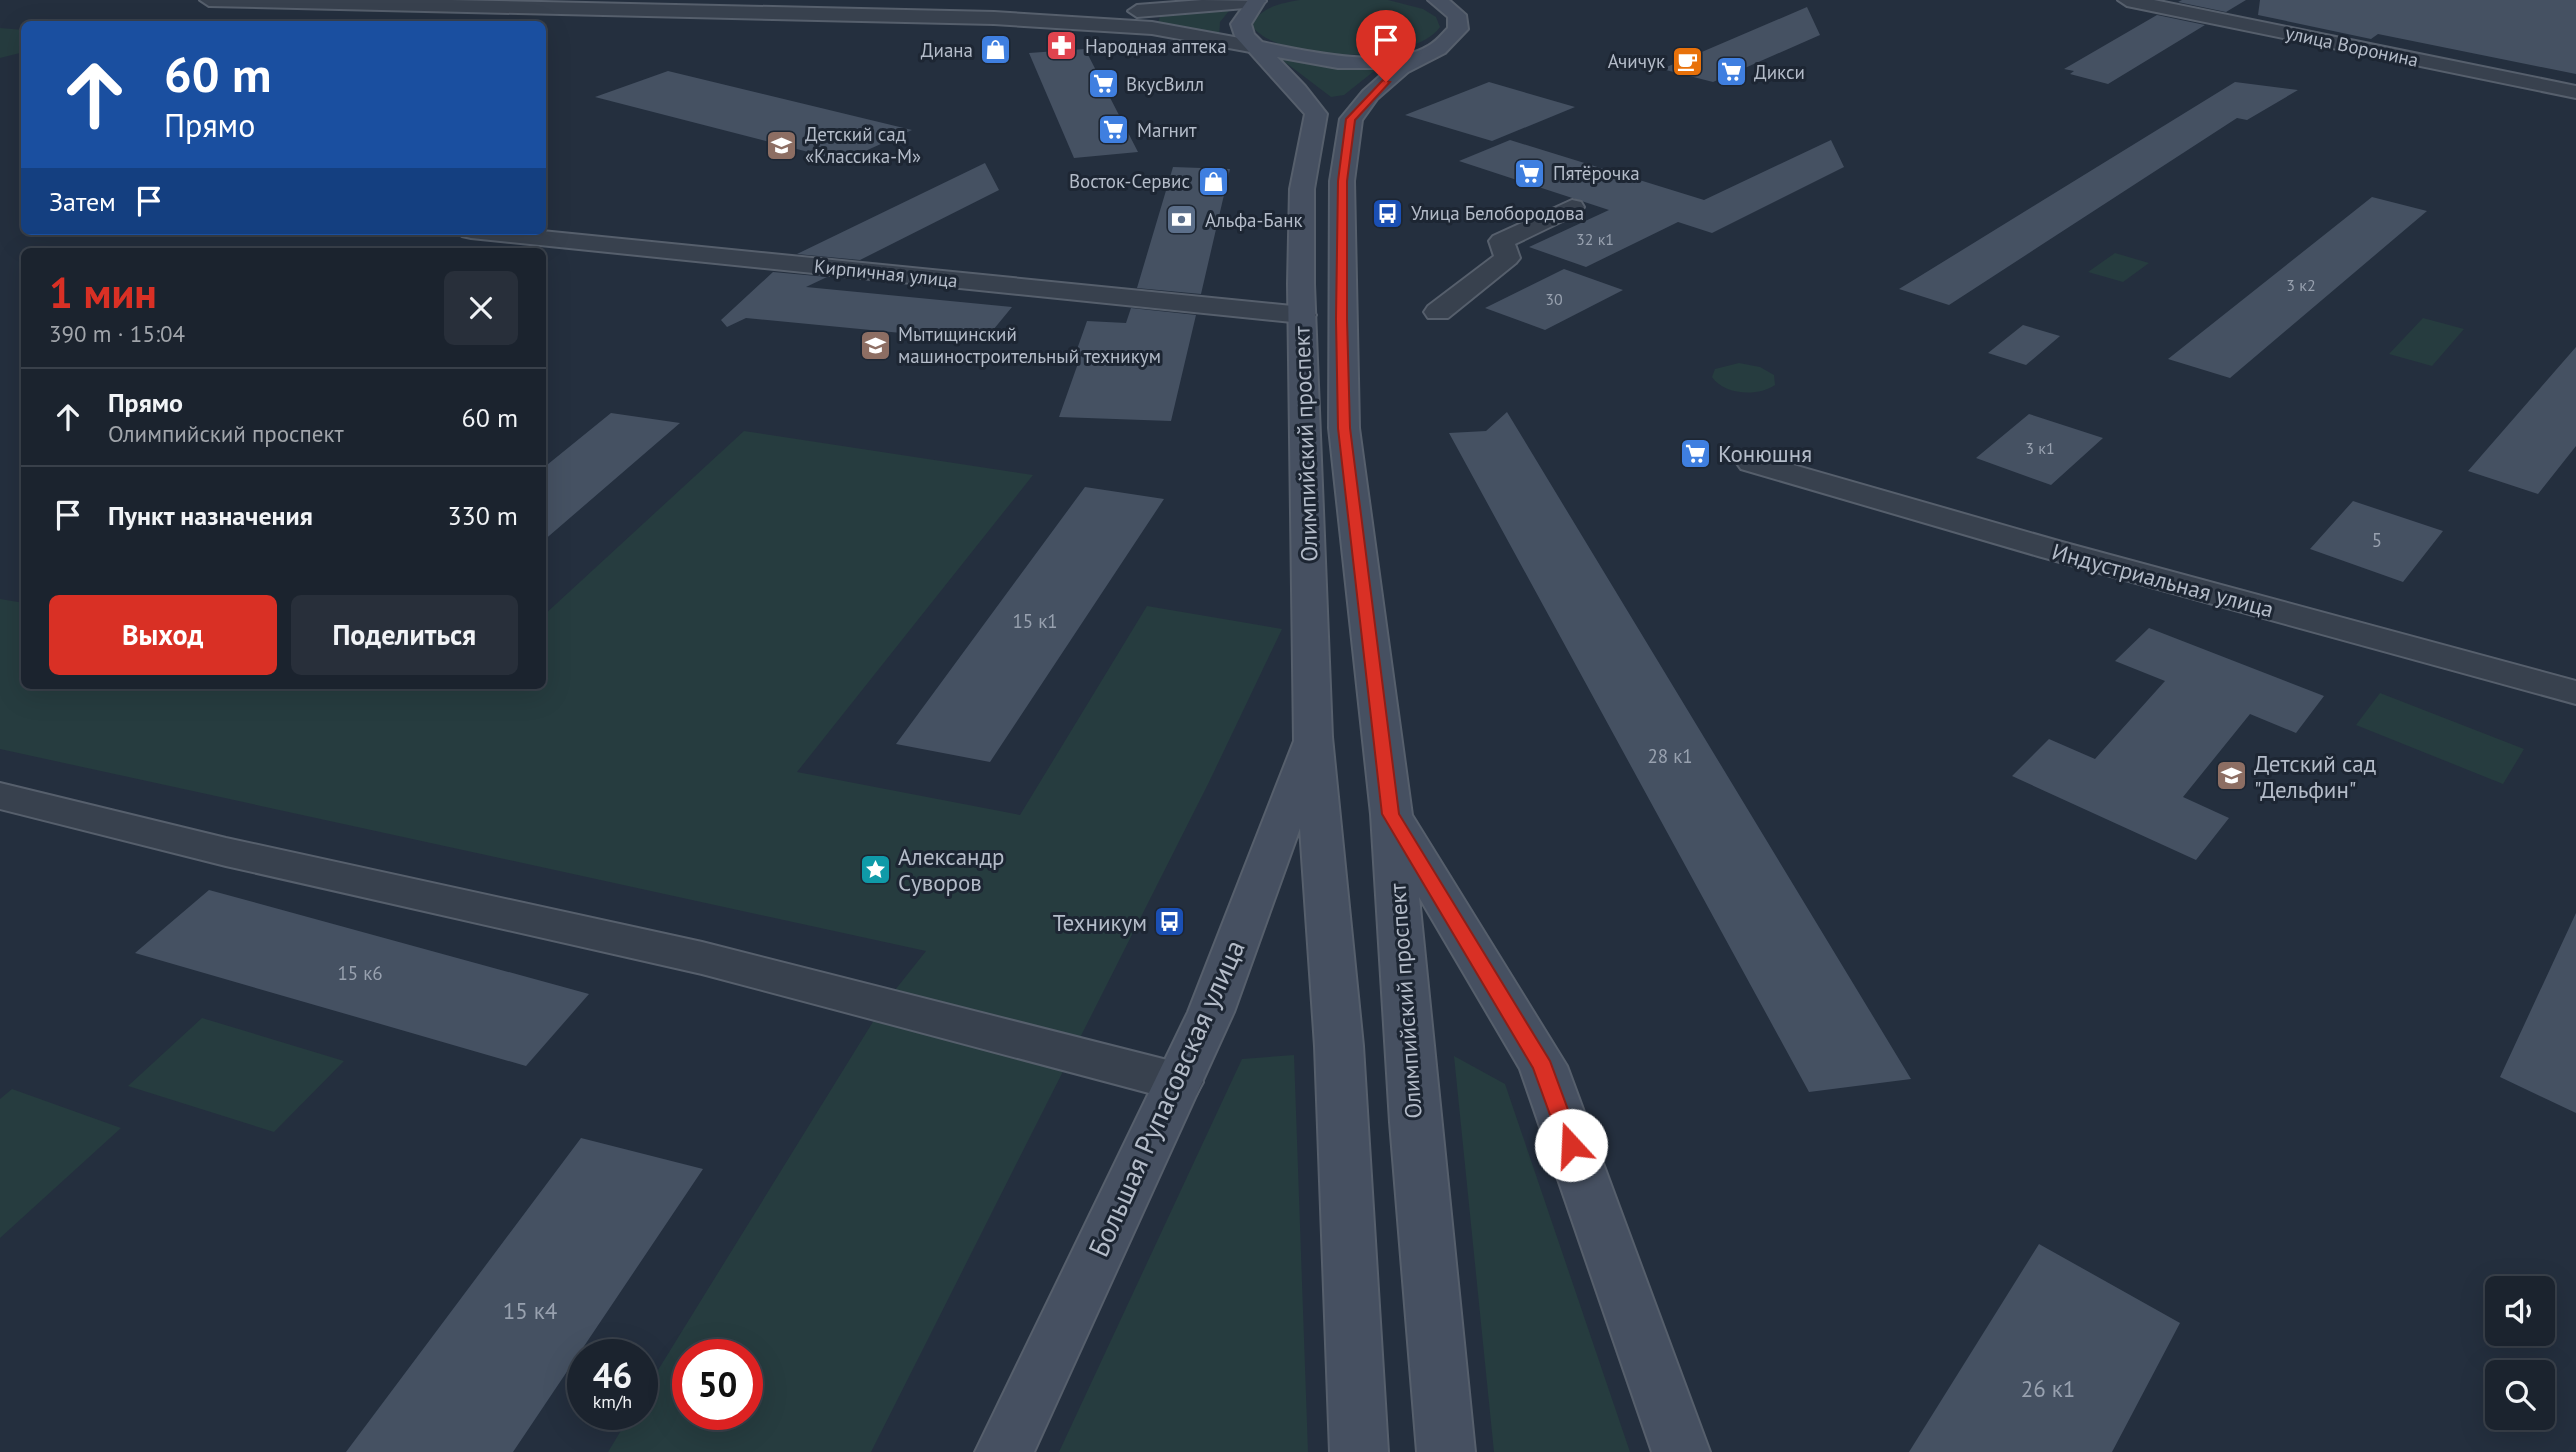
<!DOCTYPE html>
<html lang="ru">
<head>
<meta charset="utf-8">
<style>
	:root { --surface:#1b232e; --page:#282f3a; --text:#f1f3f6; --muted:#a0a4aa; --line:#39404a; --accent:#d93025 }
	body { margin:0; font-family:"PT Sans",sans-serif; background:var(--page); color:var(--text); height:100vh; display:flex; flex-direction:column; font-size:26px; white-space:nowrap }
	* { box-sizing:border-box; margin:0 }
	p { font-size:23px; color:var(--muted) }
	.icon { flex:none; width:38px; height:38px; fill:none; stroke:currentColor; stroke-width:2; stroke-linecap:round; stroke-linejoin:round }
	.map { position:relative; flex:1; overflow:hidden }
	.panel { position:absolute; left:21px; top:248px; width:525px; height:441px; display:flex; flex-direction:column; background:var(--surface); border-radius:10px; box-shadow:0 7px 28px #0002,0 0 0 2px var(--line) }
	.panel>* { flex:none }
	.hud { position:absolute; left:21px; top:21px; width:525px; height:214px; border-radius:10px; box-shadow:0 7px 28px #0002,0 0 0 2px var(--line); background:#1a4fa0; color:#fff; overflow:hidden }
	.fabs { position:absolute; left:2485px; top:1276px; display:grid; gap:14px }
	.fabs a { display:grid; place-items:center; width:70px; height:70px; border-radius:10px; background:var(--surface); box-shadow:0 7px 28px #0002,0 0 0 2px var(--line); font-size:35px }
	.speed { position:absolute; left:567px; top:1339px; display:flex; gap:14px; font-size:35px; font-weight:700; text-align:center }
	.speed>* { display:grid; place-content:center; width:91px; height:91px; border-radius:50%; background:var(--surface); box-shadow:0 7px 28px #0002,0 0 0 2px var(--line); line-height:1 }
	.speed small { font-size:18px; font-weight:400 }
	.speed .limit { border:10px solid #d22; background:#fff; color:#111 }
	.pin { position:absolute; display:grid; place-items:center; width:60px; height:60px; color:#fff; margin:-72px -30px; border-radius:50% 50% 50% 0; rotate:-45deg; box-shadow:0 0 7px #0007 }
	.pin .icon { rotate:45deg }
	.me { position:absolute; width:77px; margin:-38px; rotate:340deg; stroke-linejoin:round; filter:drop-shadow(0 0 5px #0008) }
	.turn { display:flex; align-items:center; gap:24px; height:147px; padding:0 28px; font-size:32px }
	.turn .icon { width:91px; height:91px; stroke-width:2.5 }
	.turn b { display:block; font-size:49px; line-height:60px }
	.then { display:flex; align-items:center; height:66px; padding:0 28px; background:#0003; gap:14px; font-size:26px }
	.round { display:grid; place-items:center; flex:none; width:74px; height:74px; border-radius:10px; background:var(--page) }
	.headline { display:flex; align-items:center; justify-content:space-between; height:119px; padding:0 28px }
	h1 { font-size:42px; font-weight:700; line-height:52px; color:var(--accent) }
	.cta { display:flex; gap:14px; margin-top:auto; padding:14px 28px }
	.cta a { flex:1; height:80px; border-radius:10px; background:var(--accent); color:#fff; font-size:28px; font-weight:700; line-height:80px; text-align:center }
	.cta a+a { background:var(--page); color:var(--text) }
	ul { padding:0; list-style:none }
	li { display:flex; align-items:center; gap:21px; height:98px; padding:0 28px; border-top:2px solid var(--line) }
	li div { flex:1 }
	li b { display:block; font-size:26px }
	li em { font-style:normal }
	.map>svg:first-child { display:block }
</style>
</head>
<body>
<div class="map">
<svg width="2576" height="1452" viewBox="0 0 2576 1452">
	<rect width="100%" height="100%" fill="#242f3e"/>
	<!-- green -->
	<path fill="#263c3f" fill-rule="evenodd" d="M1300,0H1388L1423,9L1436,17L1440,27C1414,65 1279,63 1252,26C1259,7 1282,3 1300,0Z
		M1233,6L1220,22L1219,37L1157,25L1161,14Z
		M0,28L24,30V52L0,58Z
		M1281,59L1330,65L1383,64L1344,95L1331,97Z
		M2115,253L2149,263L2123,282L2088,272Z
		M2423,318L2464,329L2432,366L2389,354Z
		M1739,363L1760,367L1774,375L1775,385C1758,397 1724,395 1712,377L1715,369Z
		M744,431L1033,475L797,772L1020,815L1147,606L1282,629L1209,782L871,1452H608L631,1414H642V1396L884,1004L926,951L0,749V599L24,603V686H449L463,689L466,686H542L543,616ZM688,1354H747V1414H688Z
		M2380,693L2524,749L2503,784L2356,725Z
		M202,1018L344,1061L274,1132L128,1086Z
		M1294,1055L1308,1452H1059L1242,1059Z
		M1454,1056L1505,1084L1630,1452H1494Z
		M12,1089L121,1128L0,1238V1099Z"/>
	<!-- building -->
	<path fill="#455162" d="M2182,0H2246L2226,12L2178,2Z
		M2260,0H2576V74L2378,34L2371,39L2258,15Z
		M1807,7L1820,35L1713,82L1662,69Z
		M2157,15L2205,25L2108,84L2070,74L2074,71L2064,69Z
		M1085,49L1103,84L1138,152L1074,158L1029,53Z
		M668,71L912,130L843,161L595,97Z
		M1489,82L1575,107L1492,141L1405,115Z
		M2235,82L2298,90L2247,120L2237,118L1949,305L1899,289Z
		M1510,140L1704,200L1831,140L1844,167L1712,233L1678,222L1586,267L1529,247L1609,210L1459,161Z
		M985,163L999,190L860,260L797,254Z
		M1173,167L1230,169L1201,294L1137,288Z
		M2372,197L2427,211L2230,378L2168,359Z
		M1564,269L1623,290L1545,330L1485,308Z
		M773,272L827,277L806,287L1012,307L984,341L746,318L727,327L721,320Z
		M1131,308L1196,315L1171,421L1059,417L1081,355H1075L1087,321L1126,323Z
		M2023,325L2060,336L2026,365L1988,353Z
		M2576,347V446L2538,494L2468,471Z
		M1507,412L1911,1079L1809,1092L1449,433L1486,431Z
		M611,413L680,423L542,542V469Z
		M2029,414L2103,438L2051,485L1976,458Z
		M1085,487L1164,499L990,762L896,744Z
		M2353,501L2443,531L2403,582L2310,549Z
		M2149,628L2324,696L2296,733L2250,714L2183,797L2229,818L2196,860L2012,776L2049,739L2095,759L2165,681L2115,661Z
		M209,890L589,994L526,1066L135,953Z
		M2576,913V1113L2500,1077Z
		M581,1138L703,1169L513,1452H346Z
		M2039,1244L2180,1323L2112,1452H1909Z"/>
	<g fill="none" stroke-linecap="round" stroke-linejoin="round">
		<defs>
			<path id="minor" d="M2118,0H2154L2576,86V98L2127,6Z
				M1572,200L1581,202L1584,207L1581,212L1515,244L1520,258L1516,263L1448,318H1428L1424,312L1428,306L1494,256L1489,241L1493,236Z
				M459,231H542L1302,307L1312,309L1316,315L1312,321L1302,323L471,238L462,236Z
				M1752,453L2062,542L2576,681V704L2038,556L1741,469L1736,462L1741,455Z
				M0,783L226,838L702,942L1179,1063L1196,1069L1203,1082L1196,1095L1179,1101L702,974L226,866L0,809Z"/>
			<path id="tertiary" d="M200,0H451L994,12L1152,22L1256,41L1266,47L1256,53L1152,34L994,24L209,6Z
				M1202,0L1266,1L1257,7L1137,17L1128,11L1137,5Z"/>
			<path id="secondary" d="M1248,0H1266L1251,24L1254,34L1262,42C1305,51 1389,70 1428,46C1436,42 1442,34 1448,28V17L1428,0H1449L1466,15L1468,29L1445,53L1408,72L1377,99L1362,120L1354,181L1359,428L1412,815L1567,1066L1710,1452H1652L1520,1069L1419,897L1475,1452H1417L1390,1122L1371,814L1329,428L1330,181L1340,119L1363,91L1389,68H1338L1277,57L1305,86L1327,114L1314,189V284L1332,737L1363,1046L1388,1452H1330L1315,1046L1300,828L1234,1012L1034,1452H975L1188,1012L1294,741L1288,284L1290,189L1305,114L1235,36L1231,24Z"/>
		</defs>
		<!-- minor casing -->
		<use href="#minor" stroke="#565f6c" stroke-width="4"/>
		<!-- tertiary casing -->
		<use href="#tertiary" stroke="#565f6c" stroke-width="4"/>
		<!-- secondary casing -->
		<use href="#secondary" stroke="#565f6c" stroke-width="4"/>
		<!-- minor -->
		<use href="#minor" fill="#38414e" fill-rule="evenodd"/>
		<!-- tertiary -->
		<use href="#tertiary" fill="#38414e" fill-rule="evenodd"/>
		<!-- secondary -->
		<use href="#secondary" fill="#465061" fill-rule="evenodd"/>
	</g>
	<!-- route -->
	<path fill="#d93025" stroke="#8d1f18" stroke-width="2" d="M1383,80L1390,82L1355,120L1347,181V319L1350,428L1399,814L1550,1061L1581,1145L1578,1151H1564L1561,1145L1533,1068L1382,814L1338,428L1336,319L1338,181L1346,119Z"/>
	<!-- icons -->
	<defs>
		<symbol id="pharmacy-square" viewBox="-11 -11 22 22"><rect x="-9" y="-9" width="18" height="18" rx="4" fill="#e0444e" stroke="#1d2633"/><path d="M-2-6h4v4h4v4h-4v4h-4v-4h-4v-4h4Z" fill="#fff"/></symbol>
		<symbol id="shop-square" viewBox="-11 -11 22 22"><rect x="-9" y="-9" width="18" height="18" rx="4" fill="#3f7fe0" stroke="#1d2633"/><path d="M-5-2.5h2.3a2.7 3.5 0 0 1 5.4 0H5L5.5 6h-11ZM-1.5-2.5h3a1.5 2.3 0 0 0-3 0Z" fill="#fff"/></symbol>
		<symbol id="cafe-square" viewBox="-11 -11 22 22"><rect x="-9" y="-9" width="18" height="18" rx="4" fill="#e8710a" stroke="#1d2633"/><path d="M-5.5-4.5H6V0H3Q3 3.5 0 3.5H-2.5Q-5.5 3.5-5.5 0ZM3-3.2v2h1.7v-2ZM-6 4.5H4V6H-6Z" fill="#fff"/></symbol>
		<symbol id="supermarket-square" viewBox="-11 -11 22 22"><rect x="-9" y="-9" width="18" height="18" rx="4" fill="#3f7fe0" stroke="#1d2633"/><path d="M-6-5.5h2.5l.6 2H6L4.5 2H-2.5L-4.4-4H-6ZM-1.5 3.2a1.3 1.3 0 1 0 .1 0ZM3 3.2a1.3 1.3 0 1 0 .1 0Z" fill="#fff"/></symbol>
		<symbol id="school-square" viewBox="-11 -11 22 22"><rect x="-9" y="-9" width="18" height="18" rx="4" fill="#8d6e63" stroke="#1d2633"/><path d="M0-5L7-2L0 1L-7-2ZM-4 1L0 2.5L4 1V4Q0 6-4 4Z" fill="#fff"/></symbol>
		<symbol id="bus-square" viewBox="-11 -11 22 22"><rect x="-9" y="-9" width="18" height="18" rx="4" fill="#1a4fb4" stroke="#1d2633"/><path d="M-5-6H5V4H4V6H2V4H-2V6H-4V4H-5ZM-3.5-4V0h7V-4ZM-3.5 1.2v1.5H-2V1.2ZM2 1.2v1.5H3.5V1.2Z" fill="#fff"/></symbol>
		<symbol id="bank-square" viewBox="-11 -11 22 22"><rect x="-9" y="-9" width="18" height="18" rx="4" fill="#5c6f8a" stroke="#1d2633"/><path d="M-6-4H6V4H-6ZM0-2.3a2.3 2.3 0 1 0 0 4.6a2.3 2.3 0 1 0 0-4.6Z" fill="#fff"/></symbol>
		<symbol id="university-square" viewBox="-11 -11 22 22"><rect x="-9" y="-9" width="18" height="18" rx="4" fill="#8d6e63" stroke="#1d2633"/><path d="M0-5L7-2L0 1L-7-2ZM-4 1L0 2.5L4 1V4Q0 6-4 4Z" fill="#fff"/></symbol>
		<symbol id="sight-square" viewBox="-11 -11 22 22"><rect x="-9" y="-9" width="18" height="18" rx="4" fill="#0f9aa8" stroke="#1d2633"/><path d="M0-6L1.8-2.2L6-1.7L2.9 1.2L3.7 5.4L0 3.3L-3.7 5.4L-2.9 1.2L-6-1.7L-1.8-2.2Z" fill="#fff"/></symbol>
	</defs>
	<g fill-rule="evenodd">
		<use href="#pharmacy-square" x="1044" y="28" width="35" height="35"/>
		<use href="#shop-square" x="978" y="32" width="35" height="35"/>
		<use href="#cafe-square" x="1670" y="44" width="35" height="35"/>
		<use href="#supermarket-square" x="1714" y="54" width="35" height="35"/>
		<use href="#supermarket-square" x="1086" y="66" width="35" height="35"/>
		<use href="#supermarket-square" x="1096" y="112" width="35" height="35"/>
		<use href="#school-square" x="764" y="128" width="35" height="35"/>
		<use href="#supermarket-square" x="1512" y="156" width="35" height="35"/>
		<use href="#shop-square" x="1196" y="164" width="35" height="35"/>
		<use href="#bus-square" x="1370" y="196" width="35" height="35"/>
		<use href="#bank-square" x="1164" y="202" width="35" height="35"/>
		<use href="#university-square" x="858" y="328" width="35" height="35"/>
		<use href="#supermarket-square" x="1678" y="436" width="35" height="35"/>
		<use href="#school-square" x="2214" y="758" width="35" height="35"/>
		<use href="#sight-square" x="858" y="852" width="35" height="35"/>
		<use href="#bus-square" x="1152" y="904" width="35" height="35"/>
	</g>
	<g text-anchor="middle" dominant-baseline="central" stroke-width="6" stroke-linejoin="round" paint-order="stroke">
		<!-- far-number labels -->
		<g font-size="16" fill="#98a1af">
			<text x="1595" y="239">32 к1</text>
			<text x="2301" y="285">3 к2</text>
			<text x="1554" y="299">30</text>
			<text x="2040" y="448">3 к1</text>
		</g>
		<!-- far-poi labels -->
		<g font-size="19" fill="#b4bcc9" stroke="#1d2633" text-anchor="start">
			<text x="1085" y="46">Народная аптека</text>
			<text x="973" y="50" text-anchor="end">Диана</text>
			<text x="1665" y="61" text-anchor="end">Ачичук</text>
			<text x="1754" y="72">Дикси</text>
			<text x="1126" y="84">ВкусВилл</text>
			<text x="1137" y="130">Магнит</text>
			<text x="805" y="134">Детский сад<tspan x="805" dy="22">«Классика-М»</tspan></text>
			<text x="1553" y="173">Пятёрочка</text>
			<text x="1190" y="181" text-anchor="end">Восток-Сервис</text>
			<text x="1411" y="213">Улица Белобородова</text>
			<text x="1205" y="220">Альфа-Банк</text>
			<text x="898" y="334">Мытищинский<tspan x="898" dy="22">машиностроительный техникум</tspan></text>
		</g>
		<!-- far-street labels -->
		<g font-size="19" fill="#b4bcc9" stroke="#1d2633">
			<text transform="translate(2352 46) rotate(12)">улица Воронина</text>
			<text transform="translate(886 273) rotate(6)">Кирпичная улица</text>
		</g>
		<!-- number labels -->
		<g font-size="19" fill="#98a1af">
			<text x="2377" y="540">5</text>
			<text x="1035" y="621">15 к1</text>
			<text x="1670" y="756">28 к1</text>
			<text x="360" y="973">15 к6</text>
		</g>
		<!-- street labels -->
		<g font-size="23" fill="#b4bcc9" stroke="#1d2633">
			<text transform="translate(1305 444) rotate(-92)">Олимпийский проспект</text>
			<text transform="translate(2163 580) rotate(15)">Индустриальная улица</text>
			<text transform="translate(1405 1001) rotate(-94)">Олимпийский проспект</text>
		</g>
		<!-- poi labels -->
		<g font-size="23" fill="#b4bcc9" stroke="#1d2633" text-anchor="start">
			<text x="1718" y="453">Конюшня</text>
			<text x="2254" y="763">Детский сад<tspan x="2254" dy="26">"Дельфин"</tspan></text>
			<text x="898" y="856">Александр<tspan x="898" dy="26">Суворов</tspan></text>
			<text x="1147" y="922" text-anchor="end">Техникум</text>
		</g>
		<!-- near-number labels -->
		<g font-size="23" fill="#98a1af">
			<text x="530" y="1310">15 к4</text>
			<text x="2048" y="1388">26 к1</text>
		</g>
		<!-- near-street labels -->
		<g font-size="28" fill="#b4bcc9" stroke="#1d2633">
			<text transform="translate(1166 1098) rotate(-66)">Большая Рупасовская улица</text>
		</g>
	</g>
</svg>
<div class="fabs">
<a><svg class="icon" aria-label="sound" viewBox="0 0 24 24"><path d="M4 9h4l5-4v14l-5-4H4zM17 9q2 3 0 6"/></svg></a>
<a><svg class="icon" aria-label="search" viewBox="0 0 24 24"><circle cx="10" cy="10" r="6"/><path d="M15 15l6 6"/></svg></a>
</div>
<div class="speed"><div>46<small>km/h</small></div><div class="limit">50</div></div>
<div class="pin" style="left:1386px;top:82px;background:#d93025"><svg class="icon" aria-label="arrive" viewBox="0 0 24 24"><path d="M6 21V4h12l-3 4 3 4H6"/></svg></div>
<svg class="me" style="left:1571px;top:1145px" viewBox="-20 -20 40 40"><circle r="19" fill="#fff"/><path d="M0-13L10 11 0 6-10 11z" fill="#d93025"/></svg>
<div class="hud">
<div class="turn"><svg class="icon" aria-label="ahead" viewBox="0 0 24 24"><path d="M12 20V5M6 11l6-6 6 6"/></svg><div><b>60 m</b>Прямо</div></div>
<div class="then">Затем<svg class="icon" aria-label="arrive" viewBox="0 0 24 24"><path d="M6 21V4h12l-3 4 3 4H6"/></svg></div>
</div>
<section class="panel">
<div class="headline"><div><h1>1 мин</h1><p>390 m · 15:04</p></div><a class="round"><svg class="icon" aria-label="close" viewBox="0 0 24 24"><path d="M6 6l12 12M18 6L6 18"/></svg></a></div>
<ul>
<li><svg class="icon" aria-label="ahead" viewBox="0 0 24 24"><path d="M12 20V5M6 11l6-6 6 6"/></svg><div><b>Прямо</b><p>Олимпийский проспект</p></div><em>60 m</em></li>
<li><svg class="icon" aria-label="arrive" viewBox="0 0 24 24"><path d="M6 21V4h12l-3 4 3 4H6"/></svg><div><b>Пункт назначения</b></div><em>330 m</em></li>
</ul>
<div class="cta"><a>Выход</a><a>Поделиться</a></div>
</section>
</div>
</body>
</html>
